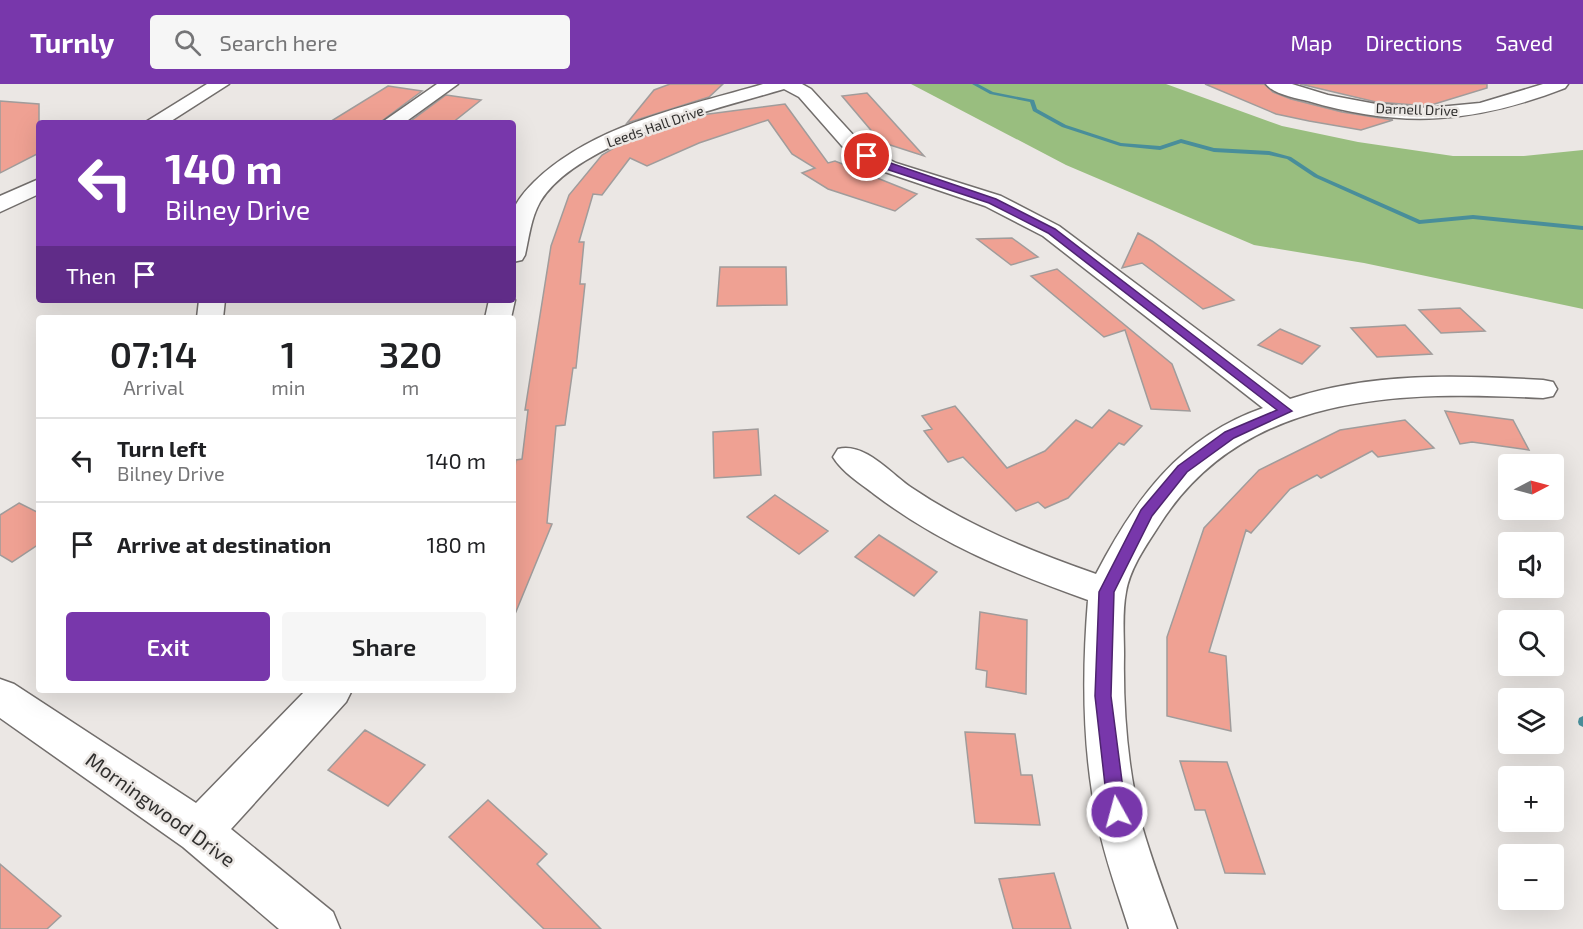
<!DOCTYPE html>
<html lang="en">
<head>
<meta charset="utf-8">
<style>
	:root { --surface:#fff; --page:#f6f6f6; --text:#202124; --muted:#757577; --line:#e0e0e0; --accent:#7837ab }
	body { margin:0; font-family:"Exo 2",sans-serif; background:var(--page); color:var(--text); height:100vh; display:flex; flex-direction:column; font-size:22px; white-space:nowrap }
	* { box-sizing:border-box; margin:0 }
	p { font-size:20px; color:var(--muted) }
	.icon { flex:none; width:33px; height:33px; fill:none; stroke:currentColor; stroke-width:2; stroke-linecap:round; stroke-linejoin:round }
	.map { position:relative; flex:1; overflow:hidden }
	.drawer { position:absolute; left:36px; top:231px; width:480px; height:378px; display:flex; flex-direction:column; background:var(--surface); border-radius:6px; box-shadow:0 6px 24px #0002 }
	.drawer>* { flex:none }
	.top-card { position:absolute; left:36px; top:36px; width:480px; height:183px; border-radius:6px; box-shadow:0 6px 24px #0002; background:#7837ab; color:#fff; overflow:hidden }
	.needle { width:39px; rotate:84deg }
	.fabs { position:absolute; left:1498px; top:370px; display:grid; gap:12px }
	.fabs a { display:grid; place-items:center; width:66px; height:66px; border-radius:6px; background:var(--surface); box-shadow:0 6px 24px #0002; font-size:30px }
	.pin { position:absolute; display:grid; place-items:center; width:51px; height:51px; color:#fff; margin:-26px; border:3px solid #fff; border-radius:50%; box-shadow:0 2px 6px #0007 }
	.me { position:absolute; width:66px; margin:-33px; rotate:353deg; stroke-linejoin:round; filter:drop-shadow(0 0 4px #0008) }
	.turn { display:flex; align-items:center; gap:21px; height:126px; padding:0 30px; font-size:27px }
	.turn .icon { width:78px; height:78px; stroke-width:2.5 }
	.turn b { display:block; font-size:42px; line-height:51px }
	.then { display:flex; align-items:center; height:57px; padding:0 30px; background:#0003; gap:12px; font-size:22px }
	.eta { display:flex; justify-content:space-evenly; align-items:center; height:102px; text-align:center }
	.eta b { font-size:36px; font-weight:600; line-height:42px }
	.action { display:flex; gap:12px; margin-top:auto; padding:12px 30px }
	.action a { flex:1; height:69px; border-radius:6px; background:var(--accent); color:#fff; font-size:24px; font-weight:600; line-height:69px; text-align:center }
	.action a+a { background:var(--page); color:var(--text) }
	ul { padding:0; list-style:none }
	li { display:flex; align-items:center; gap:18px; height:84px; padding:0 30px; border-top:2px solid var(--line) }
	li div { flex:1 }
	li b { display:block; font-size:22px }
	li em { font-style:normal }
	header { display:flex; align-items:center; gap:36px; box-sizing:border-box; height:84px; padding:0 30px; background:var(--accent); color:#fff }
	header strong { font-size:28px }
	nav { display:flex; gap:33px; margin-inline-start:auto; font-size:21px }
	.search { width:420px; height:54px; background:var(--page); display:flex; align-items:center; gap:15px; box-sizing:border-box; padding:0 21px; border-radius:6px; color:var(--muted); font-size:22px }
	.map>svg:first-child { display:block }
</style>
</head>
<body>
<header>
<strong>Turnly</strong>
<div class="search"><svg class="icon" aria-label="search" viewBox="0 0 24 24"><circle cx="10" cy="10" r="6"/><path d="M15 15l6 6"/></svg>Search here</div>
<nav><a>Map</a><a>Directions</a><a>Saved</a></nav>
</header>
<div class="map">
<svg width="1583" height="845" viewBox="0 0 1583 845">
	<rect width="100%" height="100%" fill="#ebe7e4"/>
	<!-- forest -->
	<path fill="#99be7f" d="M911,0H1166L1282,42L1358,58L1453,72H1524L1583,66V225L1364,179L1254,161L1066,81Z"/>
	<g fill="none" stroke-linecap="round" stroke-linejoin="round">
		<!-- stream -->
		<path fill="#498e9a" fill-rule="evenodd" d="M972,0H978L993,8L1034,16L1037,25L1066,41L1121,59L1160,62L1181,55L1214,64L1269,67L1291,73L1318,91L1420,136L1473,131L1583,142V146L1473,135L1419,140L1314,93L1287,75L1269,71L1214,68L1181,59L1160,66L1120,62L1062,43L1033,27L1030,18L990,10Z
			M1583,632V643L1579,641L1578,638L1579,634Z"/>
	</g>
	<!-- building -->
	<path fill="#efa193" stroke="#a09c9b" stroke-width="1.5" d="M670,0H723L709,13L627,39L654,6Z
		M1205,0H1264L1273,8L1291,15L1342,28L1393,36L1361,46L1309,37L1276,30Z
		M1300,0H1487V4L1428,22L1376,18Z
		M388,2L422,7L379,39H328Z
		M867,9L924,72L881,58L842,12Z
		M446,11L481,16L452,39H408Z
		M0,17L39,20V69L0,89Z
		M785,20L828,79L835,77L917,110L895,127L828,105L802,89L815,84L792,70L768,36L699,59L647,82L630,74L602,111L593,110L579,158H584L580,200H585L576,284H573L565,341L556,342L547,439L552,440L513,535V397L516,376L522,375L528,326H525L551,162L569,111L602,71L617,62L701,31Z
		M1138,149L1152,157L1234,216L1203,225L1142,179L1122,184Z
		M1012,154L1038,173L1011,181L977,155Z
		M720,183H786L787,221L717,222Z
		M1057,185L1172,280L1190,327L1151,325L1125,246L1104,253L1031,192Z
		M1460,224L1485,247L1441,249L1419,226Z
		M1405,241L1432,270L1377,273L1351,244Z
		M1280,245L1320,262L1302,280L1258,261Z
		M955,322L1007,384L1045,367L1076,336L1092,344L1109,326L1142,342L1124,361L1119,359L1068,414L1045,424L1038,418L1016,427L963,373L948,378L924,347L932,345L922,332Z
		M1445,327L1513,336L1529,366L1472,358L1460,360Z
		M1405,336L1434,364L1378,373L1372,367L1321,394L1317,391L1290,405L1251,449L1246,446L1209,568L1226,572L1231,647L1167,632V553L1204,444L1259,386L1340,346Z
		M758,345L761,391L714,394L713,348Z
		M775,411L828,447L799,470L747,433Z
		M19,419L39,429V460L12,478L0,471V431Z
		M879,451L937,488L914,512L855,473Z
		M980,528L1027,536L1026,610L986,603L987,587L976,585Z
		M365,646L425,681L388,722L328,686Z
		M965,648L1015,650L1021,691H1032L1040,741L975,739Z
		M1180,677L1227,678L1265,790L1225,789L1205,726H1195Z
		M488,716L547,770L537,780L601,845H544L449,753Z
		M0,780L61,832L47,845H0Z
		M1054,789L1071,845H1013L999,795Z"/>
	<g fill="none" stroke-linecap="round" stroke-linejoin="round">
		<defs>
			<path id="minor" d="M207,0H229L168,39H144Z
				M437,0H458L404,39H381Z
				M763,0H802L811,5L856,54L874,68L896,79L1001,112L1059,142L1290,315C1371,288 1459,291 1543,296L1553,298L1557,305L1553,312L1543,314C1402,307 1245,307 1160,440C1147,460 1130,484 1126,508C1122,528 1124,551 1124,571C1123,628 1128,687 1142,742C1152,777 1165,811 1177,845H1129C1118,810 1105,775 1098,740C1082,667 1082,590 1088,516C1008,487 943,462 874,410C860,399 842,388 833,373L838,365C865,358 891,390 912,404C970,443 1031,467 1096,490C1135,415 1180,353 1263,324L1043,152L985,122L882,87L860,76L842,62L799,13L784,5C718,25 578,56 540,118C531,134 529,153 525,171L522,176L513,178C513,163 510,143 513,128C516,117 526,106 534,98C594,40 685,23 763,0Z
				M1266,0H1292L1328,11L1376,20L1428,24L1480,19L1543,0H1568L1565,4C1475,39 1402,45 1308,17C1296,14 1273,10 1266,0Z
				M39,95V110L0,128V112Z
				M513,213L515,216L511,234H485L489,216H513Z
				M199,216H225L223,234H197Z
				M0,595L14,600L196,719L306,606H352L346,618L231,745L333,828L340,845H279L183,763L0,634Z"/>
		</defs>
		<!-- minor casing -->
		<use href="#minor" stroke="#726e6c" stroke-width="3"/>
		<!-- minor -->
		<use href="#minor" fill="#fff" fill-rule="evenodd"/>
	</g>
	<!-- route -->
	<path fill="#7837ab" stroke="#4e246f" stroke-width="1.5" d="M864,70L996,115L1055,145L1292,327L1234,354L1187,388L1152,432L1114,508L1111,612L1126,728L1123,734L1117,736L1110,734L1108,728L1095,612L1099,508L1141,426L1178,382L1225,348L1277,326L1048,149L989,119L886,85L864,74Z"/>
	<g text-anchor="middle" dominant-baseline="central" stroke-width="5" stroke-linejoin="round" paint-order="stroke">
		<!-- far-street labels -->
		<g font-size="14" fill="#302f2e" stroke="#ebe7e4">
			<text transform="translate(1417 25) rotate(2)">Darnell Drive</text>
			<text transform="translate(655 42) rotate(-19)">Leeds Hall Drive</text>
		</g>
		<!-- near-street labels -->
		<g font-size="20" fill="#302f2e" stroke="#ebe7e4">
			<text transform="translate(161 725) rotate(36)">Morningwood Drive</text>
		</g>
	</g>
</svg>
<div class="fabs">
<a><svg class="needle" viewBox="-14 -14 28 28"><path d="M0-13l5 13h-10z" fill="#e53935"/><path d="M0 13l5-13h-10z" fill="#757577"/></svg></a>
<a><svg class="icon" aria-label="sound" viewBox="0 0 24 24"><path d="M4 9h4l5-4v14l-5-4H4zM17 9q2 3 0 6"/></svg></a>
<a><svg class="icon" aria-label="search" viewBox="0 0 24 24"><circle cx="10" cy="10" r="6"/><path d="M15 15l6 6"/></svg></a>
<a><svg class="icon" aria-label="layers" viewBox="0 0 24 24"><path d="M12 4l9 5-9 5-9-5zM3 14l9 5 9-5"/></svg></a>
<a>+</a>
<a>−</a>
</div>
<div class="pin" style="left:867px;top:72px;background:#d93025"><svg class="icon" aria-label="arrive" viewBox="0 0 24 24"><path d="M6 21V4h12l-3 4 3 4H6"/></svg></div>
<svg class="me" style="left:1117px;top:728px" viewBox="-20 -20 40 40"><circle r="17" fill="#7837ab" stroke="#fff" stroke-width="3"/><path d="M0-11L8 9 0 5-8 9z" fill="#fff"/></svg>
<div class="top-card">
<div class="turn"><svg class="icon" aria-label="left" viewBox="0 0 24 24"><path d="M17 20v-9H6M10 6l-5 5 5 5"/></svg><div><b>140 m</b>Bilney Drive</div></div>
<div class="then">Then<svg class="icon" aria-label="arrive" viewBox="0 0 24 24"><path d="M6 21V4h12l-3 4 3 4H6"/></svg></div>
</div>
<section class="drawer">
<div class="eta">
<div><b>07:14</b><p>Arrival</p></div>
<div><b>1</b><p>min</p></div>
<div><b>320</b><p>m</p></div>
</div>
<ul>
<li><svg class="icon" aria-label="left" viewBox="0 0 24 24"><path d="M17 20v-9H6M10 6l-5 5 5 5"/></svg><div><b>Turn left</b><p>Bilney Drive</p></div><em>140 m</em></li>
<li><svg class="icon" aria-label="arrive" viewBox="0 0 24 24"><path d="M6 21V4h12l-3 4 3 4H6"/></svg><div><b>Arrive at destination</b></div><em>180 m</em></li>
</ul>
<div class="action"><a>Exit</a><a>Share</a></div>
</section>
</div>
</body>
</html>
